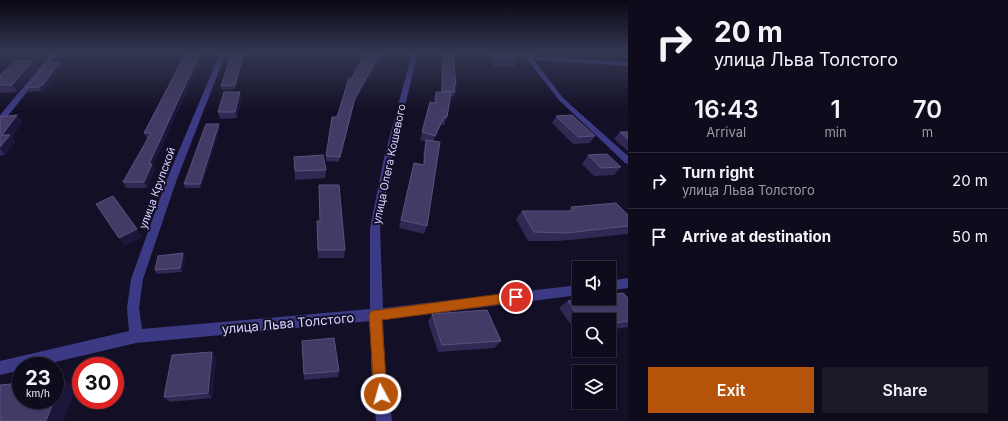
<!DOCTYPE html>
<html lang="en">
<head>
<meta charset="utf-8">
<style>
	:root { --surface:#0e0b1c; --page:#1c1929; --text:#f1f3f6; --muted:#9b9ba3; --line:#2e2b3b; --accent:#b45309 }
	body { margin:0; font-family:Inter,sans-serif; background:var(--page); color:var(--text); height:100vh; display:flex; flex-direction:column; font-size:15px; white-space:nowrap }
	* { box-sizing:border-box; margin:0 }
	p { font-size:13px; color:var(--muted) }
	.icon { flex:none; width:22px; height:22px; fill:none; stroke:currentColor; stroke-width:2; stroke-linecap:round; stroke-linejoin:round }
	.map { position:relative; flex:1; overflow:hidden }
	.details { display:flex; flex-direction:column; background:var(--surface); width:380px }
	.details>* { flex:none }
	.guide { background:#0e0b1c; color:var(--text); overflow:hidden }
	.controls { position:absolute; left:572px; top:261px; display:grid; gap:8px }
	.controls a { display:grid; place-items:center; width:44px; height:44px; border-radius:0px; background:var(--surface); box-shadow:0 1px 3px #0004,0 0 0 1px var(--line); font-size:20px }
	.speed { position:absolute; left:12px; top:357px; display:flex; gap:8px; font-size:20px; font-weight:700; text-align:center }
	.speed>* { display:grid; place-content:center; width:52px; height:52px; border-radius:50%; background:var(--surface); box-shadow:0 1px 3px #0004,0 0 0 1px var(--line); line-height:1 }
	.speed small { font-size:10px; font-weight:400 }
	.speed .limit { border:6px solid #d22; background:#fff; color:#111 }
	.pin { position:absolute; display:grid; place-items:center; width:34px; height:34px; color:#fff; margin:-17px; border:2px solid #fff; border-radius:50%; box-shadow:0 1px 4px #0007 }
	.me { position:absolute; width:44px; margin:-22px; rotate:354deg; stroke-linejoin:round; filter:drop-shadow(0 0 3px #0008) }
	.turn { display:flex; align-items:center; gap:14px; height:84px; padding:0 20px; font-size:18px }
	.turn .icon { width:52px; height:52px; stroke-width:2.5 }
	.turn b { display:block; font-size:28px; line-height:34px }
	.eta { display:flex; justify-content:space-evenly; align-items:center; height:68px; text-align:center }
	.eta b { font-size:24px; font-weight:600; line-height:28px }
	.button { display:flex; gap:8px; margin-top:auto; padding:8px 20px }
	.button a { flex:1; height:46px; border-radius:0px; background:var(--accent); color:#fff; font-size:16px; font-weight:600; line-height:46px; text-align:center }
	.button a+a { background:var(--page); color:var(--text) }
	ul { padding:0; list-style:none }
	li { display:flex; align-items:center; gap:12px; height:56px; padding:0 20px; border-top:1px solid var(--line) }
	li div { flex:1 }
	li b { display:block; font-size:15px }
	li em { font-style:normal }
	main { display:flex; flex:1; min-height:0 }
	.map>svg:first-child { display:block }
</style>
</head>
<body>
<main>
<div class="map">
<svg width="628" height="421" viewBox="0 0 628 421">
	<rect width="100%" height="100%" fill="#130f26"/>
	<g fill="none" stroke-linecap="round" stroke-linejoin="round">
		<!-- street -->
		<path fill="#3d3a85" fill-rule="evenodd" d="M52,53H58L3,122H0V115Z
			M220,53H226L177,179L143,279L139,308L142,329L370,309V228L384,158L412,53H418L392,158L380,228L383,308L579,285V295L383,320L385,367L392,421H376L371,367V321L136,343L38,366H21V370L0,375V361L129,331L127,308L131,279L167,179Z
			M522,53H528L531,56L628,62V66L534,60L563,98L628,156V164L625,163L559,100Z
			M628,278V288L609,291V281Z"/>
	</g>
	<!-- wall -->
	<path fill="#312854" d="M186,53H204L153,166L155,170L147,188H126L123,182L147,139L144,133Z
		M232,53H245L235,89L222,90L221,86Z
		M365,53H381L372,73L354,103L339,162L326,161V156L337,117L351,79Z
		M442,53H443L456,85L455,89H454L455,92L453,97L451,96L447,117L444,125L441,124L434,141L427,226L424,234L399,228L414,163L423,165L424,148L426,142L420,140L430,102H434V99L436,92H441Z
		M487,53H513L517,59L514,67H495Z
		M33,60L38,68L17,92L0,93V75Z
		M62,66L46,89L42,91L29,92L26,88Z
		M242,99L237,118L220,119L218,112Z
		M17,115L22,122L12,137L15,142L5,155L0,156V117Z
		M556,116L595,136L590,143L573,144L552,123Z
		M220,128L201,188H185L184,184Z
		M620,132H628V151L614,139Z
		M588,155L621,167L614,175L594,176L582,164Z
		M294,157L326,170L325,178L295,180Z
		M319,185L345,250L344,258H318L317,221H320Z
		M571,207L628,226V234L559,241H528L516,219L522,211H569Z
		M185,258L182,272L157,274L155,270Z
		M628,298V327L609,330V320H579V335H578L559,308L568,301Z
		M432,314L501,341L494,348L438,352L428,322Z
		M302,341L339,371L338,377L304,380Z
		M216,358L212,398L170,402L164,397Z"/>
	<!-- shaded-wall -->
	<path fill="#1d163a" d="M0,53H12L0,58Z
		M200,53H204L153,166L155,170L147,188L144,182L149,164Z
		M244,53H245L235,89V85Z
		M379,53H381L372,73L354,103L339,162L340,157L355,98Z
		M33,60L38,68L17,92L12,85Z
		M60,62L62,66L46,89L42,91L39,87Z
		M240,92L242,99L237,118L235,112Z
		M17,115L22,122L12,137L15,142L5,155L0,149L2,135Z
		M444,117L441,124L433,144L435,136Z
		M219,124L220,128L201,188L200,184Z
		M137,229L142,237L125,246L119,238Z
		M183,253L185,258L182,272L180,268Z
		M212,352L216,358L212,398L208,393Z
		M62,379L76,387L64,421H46L54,400H55V398Z"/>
	<!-- building -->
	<path fill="#433a66" stroke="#5a527e" d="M186,53H200L149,164H152L144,182H123L151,133H144Z
		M232,53H244L235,85L221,86Z
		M365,53H379L372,68L355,98L340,157L326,156L332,117H337L349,78L351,79Z
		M443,53H453L456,85H454L455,92L442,91Z
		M494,53H513L517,59H498Z
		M33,60L12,85H0V75L15,61Z
		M60,62L43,85L39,87L26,88L47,63Z
		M224,92H240L235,112H218Z
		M436,92L451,93L447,117H444L435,136L422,132L430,102L436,103Z
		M17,115L2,135H10L0,147V117Z
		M572,115L595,136L578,137L556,116Z
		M206,124H219L200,184H184Z
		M620,132H628V139Z
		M426,140L440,142L427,226L401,220L414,163L424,165Z
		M607,154L621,167L601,168L588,155Z
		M323,155L326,170L295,171L294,157Z
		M319,185H339L345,250H318L317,221H320Z
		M113,196L137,229L119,238L96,204Z
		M616,203L628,215V226L566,233L534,232L522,211H574L571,207Z
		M183,253L180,268L155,270L158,256Z
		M623,293L628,298V321L609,324V320H581L568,301L587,298H609V295Z
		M487,310L501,341L442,345L432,314Z
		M334,338L339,371L304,374L302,341Z
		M212,352L208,393L164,397L172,355Z
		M62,379L55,398V380Z
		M21,383V400H54L46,421H0V385Z"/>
	<!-- sky -->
	<linearGradient id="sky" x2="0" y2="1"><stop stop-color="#0a0815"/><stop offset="0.47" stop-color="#333752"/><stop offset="1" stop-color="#333752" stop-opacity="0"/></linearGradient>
	<rect width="628" height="112" fill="url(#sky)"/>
	<!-- route -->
	<path fill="#b45309" stroke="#753606" d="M516,292L520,294L522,297L520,301L516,302L382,320L387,394L385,399L381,401L376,399L374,394L369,315L371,311Z"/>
	<g text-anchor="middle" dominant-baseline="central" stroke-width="4" stroke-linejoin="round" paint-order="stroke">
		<!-- street labels -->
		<g font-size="11" fill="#d9d4ff" stroke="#130f26">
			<text transform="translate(389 164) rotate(-78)">улица Олега Кошевого</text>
			<text transform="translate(157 188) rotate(-70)">улица Крупской</text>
		</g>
		<!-- near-street labels -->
		<g font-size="13" fill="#d9d4ff" stroke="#130f26">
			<text transform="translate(288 323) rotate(-5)">улица Льва Толстого</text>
		</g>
	</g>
</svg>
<div class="controls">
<a><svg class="icon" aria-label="sound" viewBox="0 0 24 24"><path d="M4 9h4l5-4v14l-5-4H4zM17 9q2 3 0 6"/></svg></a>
<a><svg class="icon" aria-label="search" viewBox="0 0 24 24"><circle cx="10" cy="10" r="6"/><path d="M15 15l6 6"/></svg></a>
<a><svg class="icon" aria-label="layers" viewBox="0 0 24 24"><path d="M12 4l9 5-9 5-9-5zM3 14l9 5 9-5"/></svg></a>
</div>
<div class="speed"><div>23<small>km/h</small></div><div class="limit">30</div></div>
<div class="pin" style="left:516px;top:297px;background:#d93025"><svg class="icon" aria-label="arrive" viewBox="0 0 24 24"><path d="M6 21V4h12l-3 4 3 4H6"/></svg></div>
<svg class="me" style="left:381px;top:394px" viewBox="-20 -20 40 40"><circle r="17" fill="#b45309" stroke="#fff" stroke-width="3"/><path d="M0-11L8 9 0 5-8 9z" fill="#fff"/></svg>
</div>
<section class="details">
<div class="guide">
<div class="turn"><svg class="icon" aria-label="right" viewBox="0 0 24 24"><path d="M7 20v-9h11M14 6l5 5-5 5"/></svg><div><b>20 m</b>улица Льва Толстого</div></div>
</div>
<div class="eta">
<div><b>16:43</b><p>Arrival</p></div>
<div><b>1</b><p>min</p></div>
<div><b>70</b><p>m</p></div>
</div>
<ul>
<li><svg class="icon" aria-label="right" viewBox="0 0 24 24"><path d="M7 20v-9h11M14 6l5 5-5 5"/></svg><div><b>Turn right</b><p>улица Льва Толстого</p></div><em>20 m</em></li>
<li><svg class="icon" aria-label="arrive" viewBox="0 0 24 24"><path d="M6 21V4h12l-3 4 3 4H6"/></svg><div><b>Arrive at destination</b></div><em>50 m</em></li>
</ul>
<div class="button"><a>Exit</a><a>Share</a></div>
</section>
</main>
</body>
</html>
